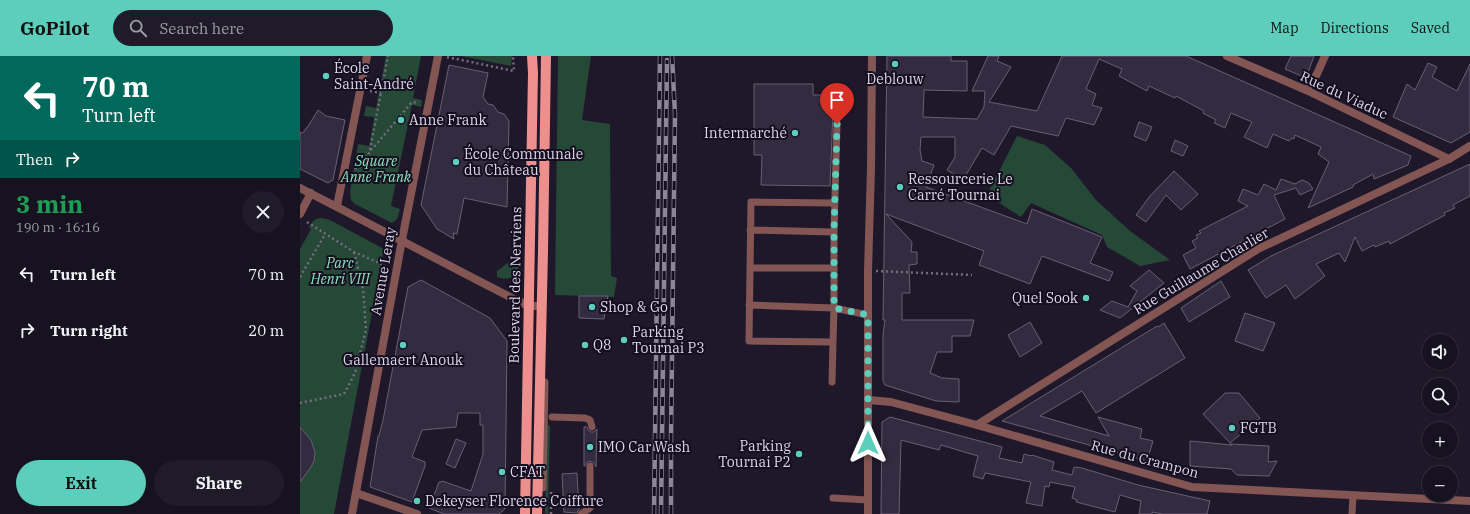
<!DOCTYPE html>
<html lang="en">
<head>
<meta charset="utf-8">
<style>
	:root { --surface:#171220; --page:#201b29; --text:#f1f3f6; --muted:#9e9ea5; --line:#36323e; --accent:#5ccebb }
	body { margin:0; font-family:"IBM Plex Serif",serif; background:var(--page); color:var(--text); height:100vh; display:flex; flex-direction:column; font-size:15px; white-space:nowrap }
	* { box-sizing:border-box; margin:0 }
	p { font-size:13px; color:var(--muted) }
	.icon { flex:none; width:22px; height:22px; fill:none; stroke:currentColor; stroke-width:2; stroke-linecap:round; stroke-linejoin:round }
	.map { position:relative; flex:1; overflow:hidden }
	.side { display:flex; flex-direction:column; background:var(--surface); width:300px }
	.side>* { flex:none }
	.banner { background:#00695c; color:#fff; overflow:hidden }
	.controls { position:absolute; left:1122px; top:278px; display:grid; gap:8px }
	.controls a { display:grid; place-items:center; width:36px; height:36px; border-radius:50%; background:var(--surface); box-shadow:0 1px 3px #0004,0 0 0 1px var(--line); font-size:20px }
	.pin { position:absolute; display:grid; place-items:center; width:34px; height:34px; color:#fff; margin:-41px -17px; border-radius:50% 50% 50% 0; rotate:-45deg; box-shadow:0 0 4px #0007 }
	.pin .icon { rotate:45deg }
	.me { position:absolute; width:44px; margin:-22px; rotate:0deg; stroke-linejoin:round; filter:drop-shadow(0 0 3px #0008) }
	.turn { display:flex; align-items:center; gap:14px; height:84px; padding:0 16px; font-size:18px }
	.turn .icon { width:52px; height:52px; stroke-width:2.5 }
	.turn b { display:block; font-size:28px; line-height:34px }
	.then { display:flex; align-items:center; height:38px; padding:0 16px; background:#0003; gap:8px; font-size:15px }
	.round { display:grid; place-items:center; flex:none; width:42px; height:42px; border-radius:21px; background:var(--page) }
	.head { display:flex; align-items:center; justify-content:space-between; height:68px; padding:0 16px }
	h1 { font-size:24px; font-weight:800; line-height:30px; color:#1e9e55 }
	.action { display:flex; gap:8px; margin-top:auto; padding:8px 16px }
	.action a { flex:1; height:46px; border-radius:24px; background:var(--accent); color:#111; font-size:16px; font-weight:800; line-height:46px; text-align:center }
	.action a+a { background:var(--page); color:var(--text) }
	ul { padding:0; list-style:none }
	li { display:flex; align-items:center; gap:12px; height:56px; padding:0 16px }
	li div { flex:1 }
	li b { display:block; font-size:15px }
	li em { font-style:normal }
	header { display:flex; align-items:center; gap:24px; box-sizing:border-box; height:56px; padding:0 20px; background:var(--accent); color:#111 }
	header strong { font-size:19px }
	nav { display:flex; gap:22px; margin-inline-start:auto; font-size:14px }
	.search { width:280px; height:36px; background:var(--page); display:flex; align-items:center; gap:10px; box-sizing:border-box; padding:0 14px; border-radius:22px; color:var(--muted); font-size:15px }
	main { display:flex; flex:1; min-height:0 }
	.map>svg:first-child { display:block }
</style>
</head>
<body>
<header>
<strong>GoPilot</strong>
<div class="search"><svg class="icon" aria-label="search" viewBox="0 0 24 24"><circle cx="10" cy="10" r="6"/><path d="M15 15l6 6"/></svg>Search here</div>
<nav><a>Map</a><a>Directions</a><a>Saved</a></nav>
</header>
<main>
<section class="side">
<div class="banner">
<div class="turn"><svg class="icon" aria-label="left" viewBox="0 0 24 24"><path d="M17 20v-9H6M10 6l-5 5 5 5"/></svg><div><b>70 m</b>Turn left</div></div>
<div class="then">Then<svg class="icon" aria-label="right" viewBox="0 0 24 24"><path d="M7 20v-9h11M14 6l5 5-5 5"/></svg></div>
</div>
<div class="head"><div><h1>3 min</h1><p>190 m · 16:16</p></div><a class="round"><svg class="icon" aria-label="close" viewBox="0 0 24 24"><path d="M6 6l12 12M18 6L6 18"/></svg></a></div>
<ul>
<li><svg class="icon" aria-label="left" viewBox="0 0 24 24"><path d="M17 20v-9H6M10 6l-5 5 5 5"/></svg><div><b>Turn left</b></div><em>70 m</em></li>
<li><svg class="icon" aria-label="right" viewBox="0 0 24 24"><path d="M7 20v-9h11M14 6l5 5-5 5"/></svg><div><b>Turn right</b></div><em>20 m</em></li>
</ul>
<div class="action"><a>Exit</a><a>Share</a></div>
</section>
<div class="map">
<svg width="1170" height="458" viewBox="0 0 1170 458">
	<rect width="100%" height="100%" fill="#1f182b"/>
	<!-- green -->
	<path fill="#254837" d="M86,0H121L113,42L122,44L121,51L112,49L91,150L100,153L97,163L92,167L55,148L51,144L50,136L58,88L69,90L74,64V61L64,60L66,50L76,52Z
		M161,0H212L211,10Z
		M258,0H291L282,64L310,68L311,220L317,222L314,241L255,239Z
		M717,80L745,89L771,112L796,144L830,175L870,204L840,210L807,191L802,179L731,147L721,161L687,139Z
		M22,162L30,164L84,193L34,458H0V193L11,173L9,171C12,166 14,162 22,162Z
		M215,202H220C221,216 213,227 197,221V215Z
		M247,369L250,370L248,458L245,457Z"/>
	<!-- building -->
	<path fill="#332b3f" stroke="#685f76" d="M587,0H651V5H667V35L624,34L623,61L677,63L684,51L685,35H672L688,0H699L697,5L711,11L689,46L737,55L762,0H886L1111,100L1108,109L1074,123L1073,118L1053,129V131L1008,152L1029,106L1018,98L1021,91L995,79L994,83L992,82L989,85L973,78L967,92L944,81L952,66L931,57L925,72L914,67L916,64L903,57L904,55L876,40L875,42L849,30L847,35L819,20L822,13L799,3L786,33L796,38L792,49L802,52L794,69L766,62L758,80L711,70L694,99L682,92L663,124L647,114L655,101V81H621L620,94L622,105L634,109L626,131L727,168L732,153L802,181L790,207L813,216L809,225L742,200L730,228L679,209L684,195L586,158L612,186L611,196H617V208L609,209L610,237H602V264H674L670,280H652V296H637L630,317L642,322L659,323V346L636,345L585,329L583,325V279L585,264H583L584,197Z
		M991,0H1014L1006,22L985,13Z
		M1128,7L1137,11L1132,21L1157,35L1170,8V76L1151,87L1093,61L1107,28L1115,34Z
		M149,9L188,17L183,41L188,48L193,49L198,56L204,58L209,65L207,151L164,142L157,178L153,177L154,183L137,173L121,149Z
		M454,28H513V39H533V43H543V54L533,55L530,130L461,129L462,99H454Z
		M18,54L26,60L45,64L33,124L28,127L0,113V77L4,76L6,72H7Z
		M839,66L852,71L846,85L834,80Z
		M875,84L888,90L883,100L871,95Z
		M1170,108V140L1153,149L1155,152L1144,157L1145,159L1090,188L1089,185L1075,191L1074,189L1062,195L1055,181L1045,206L1039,197L1016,208L1025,220L995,243L986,229L966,242L948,214L971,200Z
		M874,115L898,138L881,154L866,139L846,166L836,159L850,140Z
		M981,123L995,128L1002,124L1009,127L1013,133L1000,139L996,132L974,139L985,163L890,213L883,199L896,192L892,185L898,182L896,179L901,177L899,175L948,150L938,145L943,133L958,139L964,128L976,134Z
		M849,214L864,227L820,262L800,254L812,245L828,251L837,235L830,230Z
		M121,224L190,262L207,285L205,453L199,458H144L129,452L139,426H141L142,425L171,435L183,398V369H180V357H158L156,371L122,374L112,401L125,406V410L112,446L70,431L78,380H79L83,364L108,231Z
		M921,225L930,241L889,266L881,252Z
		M279,240H308L304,263L279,262Z
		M945,257L975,267L963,295L935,285Z
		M730,266L742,287L720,301L708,279Z
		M864,267L885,302L796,357L782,335L740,360L809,380L798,361L842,373L840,382L853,385L847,405L702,365L857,270L858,271Z
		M925,337H939L960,362L930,387L903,358Z
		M590,361L702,391L699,402L722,407L724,398L731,400L732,399L754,406L752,414L772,419L774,411L782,412L838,429L910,445L907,458H863L852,456V458H839L841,445L820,439L815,456L776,446L777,444L772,442L775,431L750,426L749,431L745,430L742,450L726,447L731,426L685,417L683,423L673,420L678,400L641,389L639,394L601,384L599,458H581L582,366Z
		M0,371L11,384L15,397L14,405L11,411L0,426Z
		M284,371H287L288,374L291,376H294L297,373L296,411L294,407L290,405L287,406L285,410H284Z
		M156,383L166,387L155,412L146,408Z
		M890,385L932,389L930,388L969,390L968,406L977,405L969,420L937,419L931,413L890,410Z
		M277,417L279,454L276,457L264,456L262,418Z"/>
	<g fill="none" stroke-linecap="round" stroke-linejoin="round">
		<!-- path -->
		<path stroke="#736d7e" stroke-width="2.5" stroke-dasharray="2 3" stroke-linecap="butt" d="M147,1L214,15L213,0
			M70,35L81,37
			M70,94L88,0
			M55,113L69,97L70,94L74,91L112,46L118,47
			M7,166L54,196L82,208
			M576,215L672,219
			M0,221L23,182L24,178
			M0,347L44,338L55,317L66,274L63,233L54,196
			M251,458V436"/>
		<!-- service -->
		<path stroke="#835654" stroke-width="7" d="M537,68L534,176V252L568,259
			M450,174L534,176
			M450,212H534
			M449,249L534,252L533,286L449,285L451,146L535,147
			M532,326L533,286
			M252,361L285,362L290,364L292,371
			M243,432L245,326
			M533,442L568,444
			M281,458L290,452V410
			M1052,458L1053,439"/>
		<!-- minor -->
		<path stroke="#835654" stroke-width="8" d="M1006,34L1017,18L1025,0
			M0,132C73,169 145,208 218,245L229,250H242
			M37,150L67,0
			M0,158L11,137
			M677,369L958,193L1149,103
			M56,437L117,458
			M52,458L102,184L138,0"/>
		<!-- tertiary -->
		<path stroke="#835654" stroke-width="8" d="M927,0L1006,34L1149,103L1170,90
			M569,344L591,346L677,369L892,431L1170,445
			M568,458V215L571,112L572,0"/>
		<!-- primary -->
		<path stroke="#ed908d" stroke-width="10" d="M225,458L233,17L232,0
			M237,458L243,195L246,0"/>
		<defs>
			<path id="rail" d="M354,458L360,0
				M361,458L367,4
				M371,458V381L375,58L372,0"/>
		</defs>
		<!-- rail casing -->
		<use href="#rail" stroke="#8c8697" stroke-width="4.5"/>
		<!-- rail -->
		<use href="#rail" stroke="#150e21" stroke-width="3" stroke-dasharray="9" stroke-linecap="butt"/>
	</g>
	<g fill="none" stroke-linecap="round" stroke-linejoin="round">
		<!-- route -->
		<path stroke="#5ccebb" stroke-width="7" stroke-dasharray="0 12.6" d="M537,68L534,176V252L568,259V387"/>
	</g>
	<!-- markers -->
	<g fill="#5ccebb" stroke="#150e21" stroke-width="1.5">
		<circle cx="595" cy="8" r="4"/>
		<circle cx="26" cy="20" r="4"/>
		<circle cx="101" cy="64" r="4"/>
		<circle cx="495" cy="77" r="4"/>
		<circle cx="156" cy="106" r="4"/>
		<circle cx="600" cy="131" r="4"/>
		<circle cx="786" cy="242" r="4"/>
		<circle cx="292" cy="251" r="4"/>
		<circle cx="324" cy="284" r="4"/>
		<circle cx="103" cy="289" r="4"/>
		<circle cx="285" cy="289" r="4"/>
		<circle cx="932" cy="372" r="4"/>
		<circle cx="290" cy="391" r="4"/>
		<circle cx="499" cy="398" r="4"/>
		<circle cx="202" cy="416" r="4"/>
		<circle cx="117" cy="445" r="4"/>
	</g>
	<g text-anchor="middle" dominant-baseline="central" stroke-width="4" stroke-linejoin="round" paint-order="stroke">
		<!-- poi labels -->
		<g font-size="14" fill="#dbd6e4" stroke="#150e21" text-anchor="start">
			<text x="34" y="12">École<tspan x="34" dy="16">Saint-André</tspan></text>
			<text x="595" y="23" text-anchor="middle">Deblouw</text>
			<text x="109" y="64">Anne Frank</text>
			<text x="487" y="77" text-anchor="end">Intermarché</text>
			<text x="164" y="98">École Communale<tspan x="164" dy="16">du Château</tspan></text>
			<text x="608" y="123">Ressourcerie Le<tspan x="608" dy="16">Carré Tournai</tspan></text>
			<text x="778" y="242" text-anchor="end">Quel Sook</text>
			<text x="300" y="251">Shop &amp; Go</text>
			<text x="332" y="276">Parking<tspan x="332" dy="16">Tournai P3</tspan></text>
			<text x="293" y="289">Q8</text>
			<text x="103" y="304" text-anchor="middle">Gallemaert Anouk</text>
			<text x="940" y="372">FGTB</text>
			<text x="491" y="390" text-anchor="end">Parking<tspan x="491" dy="16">Tournai P2</tspan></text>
			<text x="298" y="391">IMO Car Wash</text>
			<text x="210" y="416">CFAT</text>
			<text x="125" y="445">Dekeyser Florence Coiffure</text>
		</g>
		<!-- street labels -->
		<g font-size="14" fill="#dbd6e4" stroke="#150e21">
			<text transform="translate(1044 39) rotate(25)">Rue du Viaduc</text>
			<text transform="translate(83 215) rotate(-80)">Avenue Leray</text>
			<text transform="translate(901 215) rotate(-31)">Rue Guillaume Charlier</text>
			<text transform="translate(215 229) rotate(-89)">Boulevard des Nerviens</text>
			<text transform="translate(845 403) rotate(15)">Rue du Crampon</text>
		</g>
		<!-- park labels -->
		<g font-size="14" font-style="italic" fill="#8ce3b8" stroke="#150e21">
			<text x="76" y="105">Square<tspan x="76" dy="16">Anne Frank</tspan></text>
			<text x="40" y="207">Parc<tspan x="40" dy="16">Henri VIII</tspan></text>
		</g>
	</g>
</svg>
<div class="controls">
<a><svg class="icon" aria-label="sound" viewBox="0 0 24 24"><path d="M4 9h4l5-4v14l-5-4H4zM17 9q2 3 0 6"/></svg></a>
<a><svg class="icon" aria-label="search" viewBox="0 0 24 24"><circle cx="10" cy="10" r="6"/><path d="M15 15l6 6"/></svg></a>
<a>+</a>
<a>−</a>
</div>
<div class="pin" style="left:537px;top:68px;background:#d93025"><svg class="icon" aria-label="arrive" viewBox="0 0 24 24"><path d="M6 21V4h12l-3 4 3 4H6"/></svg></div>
<svg class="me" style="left:568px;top:387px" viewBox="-20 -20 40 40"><path d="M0-17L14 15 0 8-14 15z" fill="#5ccebb" stroke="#fff" stroke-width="4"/></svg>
</div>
</main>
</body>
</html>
